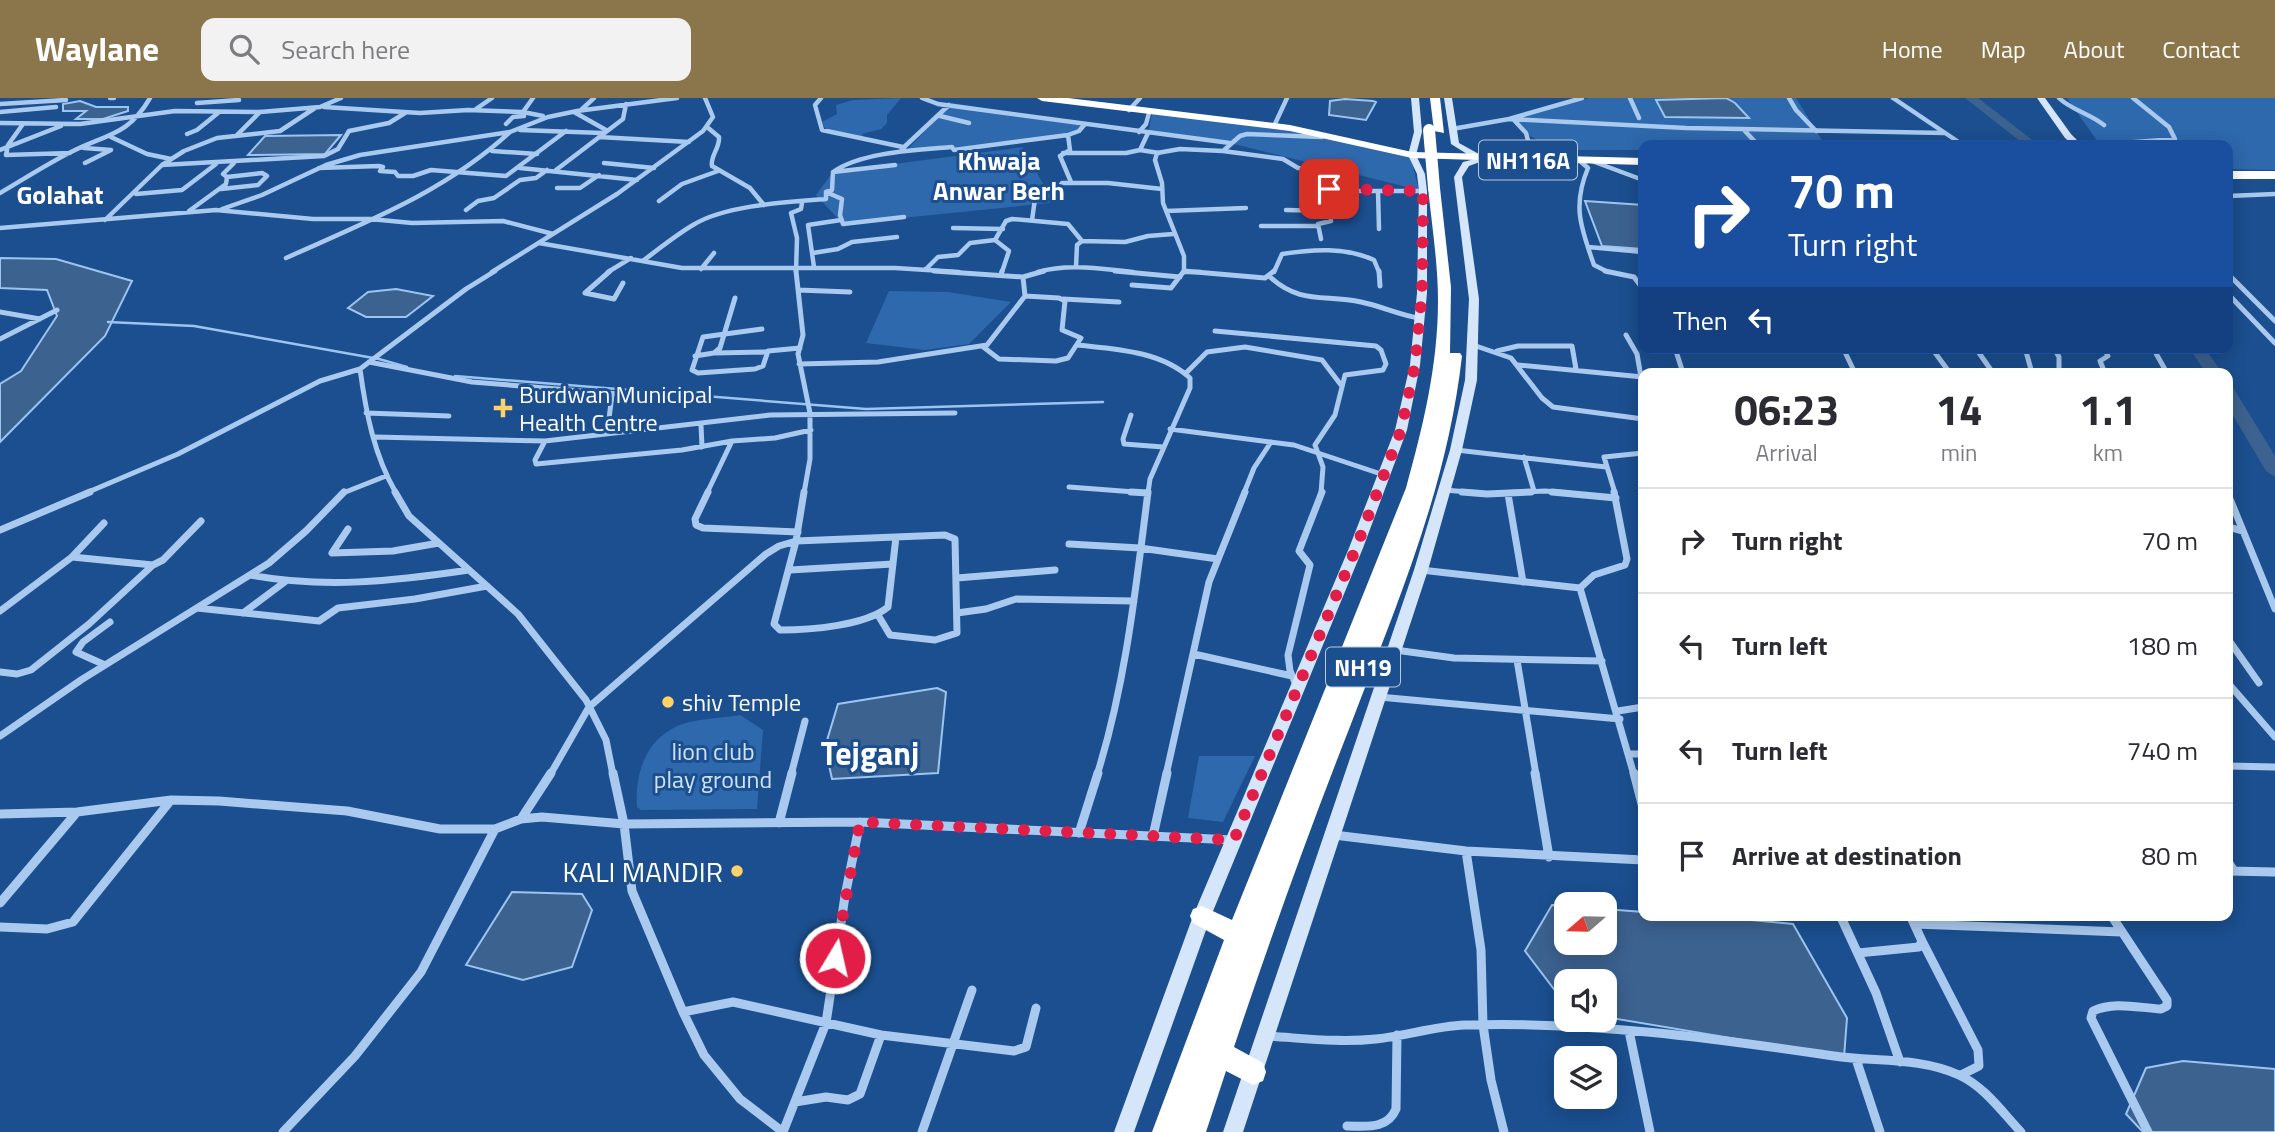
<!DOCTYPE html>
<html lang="en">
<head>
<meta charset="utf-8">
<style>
	:root { --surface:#fff; --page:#f2f2f3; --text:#2b2b33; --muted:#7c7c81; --line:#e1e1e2; --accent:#8a764a }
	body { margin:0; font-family:"Titillium Web",sans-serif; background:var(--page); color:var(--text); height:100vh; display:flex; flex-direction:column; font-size:26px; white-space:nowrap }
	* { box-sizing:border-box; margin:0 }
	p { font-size:23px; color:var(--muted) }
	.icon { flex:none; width:38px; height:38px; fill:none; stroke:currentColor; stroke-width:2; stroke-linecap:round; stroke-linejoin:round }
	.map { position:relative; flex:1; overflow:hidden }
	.sheet { position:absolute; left:1638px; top:270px; width:595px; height:553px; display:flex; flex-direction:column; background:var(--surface); border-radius:14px; box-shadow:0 4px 18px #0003 }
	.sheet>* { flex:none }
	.top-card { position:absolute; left:1638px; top:42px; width:595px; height:214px; border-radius:14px; box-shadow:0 4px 18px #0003; background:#1a4fa0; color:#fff; overflow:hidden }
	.needle { width:46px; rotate:250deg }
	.controls { position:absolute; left:1554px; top:794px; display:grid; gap:14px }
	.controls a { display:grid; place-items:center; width:63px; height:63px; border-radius:14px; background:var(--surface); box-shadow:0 4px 18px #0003; font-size:35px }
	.pin { position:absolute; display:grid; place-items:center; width:60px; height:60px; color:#fff; margin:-30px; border-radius:14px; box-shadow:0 4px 10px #0006 }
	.me { position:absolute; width:77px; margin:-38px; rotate:9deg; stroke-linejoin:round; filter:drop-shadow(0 0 5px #0008) }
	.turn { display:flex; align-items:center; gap:24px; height:147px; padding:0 35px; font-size:32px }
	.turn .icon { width:91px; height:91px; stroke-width:2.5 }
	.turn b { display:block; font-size:49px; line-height:60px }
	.then { display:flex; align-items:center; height:66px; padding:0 35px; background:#0003; gap:14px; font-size:26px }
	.eta { display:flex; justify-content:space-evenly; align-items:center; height:119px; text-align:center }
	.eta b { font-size:42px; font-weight:700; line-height:49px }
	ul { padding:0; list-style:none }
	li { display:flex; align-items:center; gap:21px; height:105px; padding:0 35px; border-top:2px solid var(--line) }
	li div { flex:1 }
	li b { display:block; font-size:26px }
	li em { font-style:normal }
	header { display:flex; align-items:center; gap:42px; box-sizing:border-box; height:98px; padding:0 35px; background:var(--accent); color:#fff }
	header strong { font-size:33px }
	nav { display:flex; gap:38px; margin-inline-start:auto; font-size:24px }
	.search { width:490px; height:63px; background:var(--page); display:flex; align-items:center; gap:18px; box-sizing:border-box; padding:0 24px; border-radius:14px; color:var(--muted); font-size:26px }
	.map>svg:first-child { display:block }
</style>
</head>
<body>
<header>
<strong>Waylane</strong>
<div class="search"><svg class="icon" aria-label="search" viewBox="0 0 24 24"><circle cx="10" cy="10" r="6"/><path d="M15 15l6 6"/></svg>Search here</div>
<nav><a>Home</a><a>Map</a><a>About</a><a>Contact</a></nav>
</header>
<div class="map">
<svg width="2275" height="1034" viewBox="0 0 2275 1034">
	<rect width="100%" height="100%" fill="#1b4f8f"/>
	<!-- green -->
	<path fill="#2e69ad" d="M901,0L887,17V25L881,31L862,36L863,39L825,31L822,24L837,16L836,7L853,2Z
		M1589,0H1796L1825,47H1643V52H1554L1527,36L1513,21Z
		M2067,0H2275V72L2228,71V47H2100Z
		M952,5L1085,26L1075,35L966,50L908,51Z
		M1152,16L1292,31L1410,58L1419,92L1230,45L1148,35Z
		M1023,49L1022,57L1037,75L1053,103L1049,105L843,126L816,97L833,74Z
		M889,193L948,194L1011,204L969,246L925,252L866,245Z
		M740,617L763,632L757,711L641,712L637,709C635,680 643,648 670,632C688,620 719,621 740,617Z
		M1199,658H1255L1223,724L1188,720Z"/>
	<!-- water -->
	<path fill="#3c6290" stroke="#9cc4f0" stroke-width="2" d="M1726,0L1735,5L1749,20L1665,19L1656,2Z
		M1345,1L1373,3L1376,4L1366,22L1329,17L1330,3Z
		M80,3L96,9H128V13L103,21H76L86,13H63V6Z
		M341,37L325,56L248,57L265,38Z
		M1585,103L1643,107V151L1602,148Z
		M0,160L56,161L132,183L105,238L0,344V286L21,273L57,218L47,192L0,190Z
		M396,191L433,198L406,219H366L348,210L368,194Z
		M937,590L946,594L938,675L832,681L825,649L838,606Z
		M512,794L582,796L592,812L572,869L523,882L466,867Z
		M1552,807L1566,808V845H1605V811L1643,814V817H1698L1793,826L1847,920L1844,959L1605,919V884H1566V907L1525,853Z
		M2183,963L2275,971V1034H2143L2126,1016L2146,970Z"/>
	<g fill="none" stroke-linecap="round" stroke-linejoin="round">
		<!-- stream -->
		<path stroke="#9cc4f0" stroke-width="2.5" d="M108,224L194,228L379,261L407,269
			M455,278L866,311L1103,304"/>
		<!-- river -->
		<path fill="#3c6290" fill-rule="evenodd" d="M1965,0H1978L2039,47H2025Z
			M2189,250H2205L2222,275H2206Z
			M2228,290L2234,291L2275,358V379L2266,373L2228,309Z"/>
		<!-- street-far3 -->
		<path stroke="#a9c9ee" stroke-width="4.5" d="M110,0H114
			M533,0L523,14L543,18
			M821,0L815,7L822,32L903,49
			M922,0L938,6L1230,45
			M1630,0L1639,20
			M1789,0L1796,12L1816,33
			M1893,0L1963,47
			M2059,0C2071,12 2089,15 2104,27
			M197,5L239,2
			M0,6L66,2
			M324,9L420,15L468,12L523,14
			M476,11L492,0
			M581,12L594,0
			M1129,12L1140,0
			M0,14L56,9
			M574,14L606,32
			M940,18L969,25
			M1509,21L1686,30L1944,35
			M0,25L80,26L175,13L260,14L320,9L341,0
			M23,26L8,47L6,57L70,55
			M506,26L513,19L524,18
			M1274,28L1287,0
			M707,29L719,39C720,50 710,58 712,68L750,90L764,107
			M1452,31L1509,21L1582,0
			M520,32L602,35
			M1744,32L1758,47
			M1139,34L1146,26L1149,15
			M1148,35L1140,52L1159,55
			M187,36L197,32L218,15
			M1068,37L1070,52L1060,58L1071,84
			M236,38L260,14
			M111,39L147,56L171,61
			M599,39L689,44
			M2096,47L2175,41L2169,29L2133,0
			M84,50L111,52L85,65
			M902,51L949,7
			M0,52L61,28
			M492,53L537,56
			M1223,53L1283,61L1298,70L1333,71L1340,75V91
			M1063,55H1126L1140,52
			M1501,60L1529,46L1526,35L1513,21
			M1580,63L1588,70C1572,108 1581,130 1594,167L1608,174
			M1592,63L1643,82
			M604,65L654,70
			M162,67L324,58L338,51L349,33L389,25L405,15
			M319,70L379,68L383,69L380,73L395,74L398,78H413L431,72L506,78L566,33
			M520,70L637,82
			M556,72L623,21L626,6
			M833,74L895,67
			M557,90H580L599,77
			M221,91L258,87L267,78L262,75L227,79
			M826,94L842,101L840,117L843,126L904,119
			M0,95C24,81 47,66 71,54C106,36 128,38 150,0
			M136,96L182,92L216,66
			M2228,98L2275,96
			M659,103L682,86L718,73
			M222,111L262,97L326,67L360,57L510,34L548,19L577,13L677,0
			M466,112L478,103L494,100L520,82L536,80L547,72
			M1286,112L1330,113
			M189,113L226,86L227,79L223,76L234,65
			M1166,113L1246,110
			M105,122L162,67L184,53L217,40L280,33L315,10
			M1032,122L1035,101L1055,96L1062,85H1108L1162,91
			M1261,128H1317
			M0,130L216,112L313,121H370L412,125L503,123L553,136
			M953,130L1003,131
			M1379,131L1378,93H1423
			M1321,141L1318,126L1331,123L1327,93H1378
			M995,142L1009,153L1002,174
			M539,145L682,170H895L959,174
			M1588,149L1643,154
			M813,155L838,151L852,144L897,139
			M286,160C366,124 445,94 510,34
			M644,162C660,150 676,137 693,127C725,107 788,104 826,101V94L832,92L833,74C861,54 917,52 952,49L954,52L1068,37L1079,33L1085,26
			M814,169L808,127L841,122
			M1076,169L1077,147L1082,143L1125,144L1148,138L1173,136
			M701,171L714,155
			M925,172L938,159L958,157L970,145L995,142L1006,123L1012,121L1068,126L1082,143
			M1184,173V158L1163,105L1162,85L1155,62L1157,55L1180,51L1223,53L1240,38L1247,36L1322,39
			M492,174L617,96L703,33L713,19L705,0
			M608,174L631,160
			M796,174L797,140L791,115L801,111L802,105
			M1038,174C1069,165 1101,171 1133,174
			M1183,174H1201
			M1274,174L1282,156C1313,151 1345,149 1374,162L1379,174"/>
		<!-- street-far2 -->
		<path stroke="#a9c9ee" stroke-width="5" d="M610,173L585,195L614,201L623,185
			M796,173L803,237L798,256L810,315V361L804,395
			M934,173L1023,179L1044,173
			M1115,173L1180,179
			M1379,173L1380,188
			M1605,173L1634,179L1643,191
			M2228,176L2275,223
			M1001,177L1002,173
			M1270,179C1301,207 1325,196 1361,204C1381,208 1399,217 1419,220
			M1132,187L1171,190L1184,173L1265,180L1274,173
			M798,192L850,194
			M2228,196L2275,245
			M1063,201L1119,204
			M0,214L40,221
			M762,231L703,239L692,272L698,275L755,271L763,268L768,253L800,250
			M1215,233L1376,248L1381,252L1386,266L1383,272L1345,277L1335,317L1315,347L1323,369L1321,395
			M1626,237L1637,256L1641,279
			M0,241L57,212
			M1078,247C1115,251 1161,253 1190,280V290L1150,381L1148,395
			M1473,247L1511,260L1542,300L1553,309L1643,321
			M982,248L999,261L1056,263L1068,260L1081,240L1062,232L1065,203L1059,200L1025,198
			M1675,250L1683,275
			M1843,250L1855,275
			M1927,250L1933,252L1950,275
			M2025,250L2032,275
			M2054,250L2059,259V275
			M2104,250L2108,258L2100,263L2105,275
			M2153,250L2167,275
			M1977,252L1993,275
			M1497,253L1518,248H1572L1576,271
			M715,255L766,254
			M695,258L714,255L720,250L735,200
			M369,264L472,284L644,298
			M799,266L878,264L987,247L1025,198L1023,179
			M1518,267L1643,279
			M1186,275L1207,254L1245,249L1322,262L1341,287
			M366,315L449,318
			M1131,317L1123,341L1124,346L1163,349
			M701,327L702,349
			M1170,331L1294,347L1384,377
			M607,336L612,297
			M375,339L545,343L770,317L955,315
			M545,343L535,362L536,366L682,352L732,343L775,340L811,332
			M1456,352L1606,369
			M1524,359L1534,393
			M1069,389L1148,395
			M1444,392L1481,395
			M86,395L178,356L320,283L360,271
			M343,395L386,378
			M396,395C374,357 366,315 360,271L466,191L495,173
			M707,395L732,343
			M1244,395L1254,370L1271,344
			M1498,395L1545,393L1570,395
			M1615,395L1604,359L1643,355"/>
		<!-- street-far1 -->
		<path stroke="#a9c9ee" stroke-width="7" d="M395,394L409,418L518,516L586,602L606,642L613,677
			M708,394L695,421L696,427L703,430L798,434
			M804,394L796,443L774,526L780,532C809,532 865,528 888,509L896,439
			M1131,394L1148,395
			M1462,394L1487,396L1531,394
			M1552,394L1616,400
			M1614,394L1627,461L1625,467L1594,477L1580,490L1634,677
			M1508,396L1523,484
			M2228,396L2275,511
			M2228,429L2243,433
			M348,431L332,455L393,453L439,445
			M0,432L90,394
			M1069,446L1140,450L1218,461
			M72,459L153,467L163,462L201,423
			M790,472L893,466
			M1421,472L1580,490
			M250,477C325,491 394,483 469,472
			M957,480L1055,472
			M197,510L319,523L338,510L415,501L487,488
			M0,513L72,459L104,425
			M243,515L286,483
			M957,515L986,511L1016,501L1134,503
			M2228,541L2259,585
			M1395,552L1454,560L1602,563
			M1194,556L1292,578
			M1517,562L1536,677
			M105,567L76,554L83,544L110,524
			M0,574L17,576L31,572L89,526L153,467
			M2228,585L2275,639
			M1297,589L1290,573L1288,557L1310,467L1299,453L1322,394
			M1379,599L1620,621
			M1618,613L1643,609
			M0,638L81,582L269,465L306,433L344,394
			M1629,656H1643
			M2228,668L2275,669
			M550,677L589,609L766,456L779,448L796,443L945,437L955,441L957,535L935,542L890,537L878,517
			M791,677L805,623
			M1097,677C1126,585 1136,488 1148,394
			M1166,677L1209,484L1245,394"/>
		<!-- street -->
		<path stroke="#a9c9ee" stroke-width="9" d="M613,675L624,726L632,793L683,914L704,957L740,1001L783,1034
			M1535,675L1549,759
			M1634,675L1643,710
			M0,716L77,714L171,702L219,703L347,713L440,731H495L521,721L542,719L624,726L860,724L1233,742
			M521,721L551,675
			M779,725L792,675
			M1079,735L1098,675
			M1334,737L1466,753L1643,762
			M1153,738L1167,675
			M1466,753L1481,852L1483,927L1491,982L1504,1034
			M2228,764L2234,773
			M2228,773L2275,774
			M0,805L77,714
			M1840,817L1876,895L1900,964
			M2111,817L2167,902V908L2161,911C2138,910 2115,903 2093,913L2091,920L2148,1034
			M1915,826L2122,834
			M0,829L47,831L73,824L171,702
			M1922,843L1978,952L1979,968L1961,977
			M1858,855L1919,849L1922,843L1910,817
			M683,914L733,904L881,937L1014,953L1026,949L1036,910
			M1629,933L1650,1034
			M1265,938C1302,940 1339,945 1376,941C1406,938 1435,928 1465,927C1588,923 1712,940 1834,958C1875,964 1920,959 1959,977C1985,989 2002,1014 2021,1034
			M1856,961L1880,1034
			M795,1004L826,999L848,1002L860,996L881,937
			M1347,1028C1366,1028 1387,1032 1396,1011L1397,937
			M283,1034L355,958L421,874L495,731
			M783,1034L826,925L845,798L860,724
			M922,1034L972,892"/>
		<!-- secondary -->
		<path fill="#d6e6fa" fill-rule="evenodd" d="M1411,0H1419L1422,34L1416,57L1425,76L1427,93V195L1420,267L1407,332L1363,450L1211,818L1134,1034H1114L1193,818L1349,450L1395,332L1410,267L1417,195L1419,93L1417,76L1408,57L1414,34Z
			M1444,0H1452L1459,45L1488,61L1469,68L1462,79L1479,201L1477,282L1462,352L1428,472L1243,1034H1223L1414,472L1450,352L1465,282L1469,201L1454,79L1463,64L1475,61L1451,46Z
			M2037,0H2045L2071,36L2082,47H2073L2065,40Z"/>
		<!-- highway -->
		<path fill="#fff" fill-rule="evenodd" d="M1037,0H1068L1290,27L1412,54L1643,60V67L1412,60L1290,33L1042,3Z
			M1430,0H1440L1444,35L1434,33Z
			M2228,73H2275V81H2228Z
			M1434,86L1440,90L1451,189L1450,255H1460L1462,258C1447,390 1398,503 1351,626C1309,733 1270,841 1234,949L1263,965L1266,974L1263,983L1253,987L1226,973L1206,1034H1152L1224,842L1193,825L1190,818L1193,811L1202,808L1232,822L1406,390C1423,329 1438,267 1438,203C1438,166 1432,128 1428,90Z"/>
		<!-- highway-bridge -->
		<path stroke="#fff" stroke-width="12" d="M1429,32L1434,90"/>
	</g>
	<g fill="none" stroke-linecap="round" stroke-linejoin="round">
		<!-- route -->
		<path stroke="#e11d48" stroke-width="12" stroke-dasharray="0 21.6" d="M835,860L860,724L1234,742L1356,450L1401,332L1415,267L1422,195L1423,93L1329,91"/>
	</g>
	<!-- markers -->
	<g fill="#ffd166" stroke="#1b4f8f" stroke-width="2.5">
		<path d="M499.5 299.5h7v7h7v7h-7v7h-7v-7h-7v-7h7z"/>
		<circle cx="668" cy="604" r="7"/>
		<circle cx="737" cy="773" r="7"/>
	</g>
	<g text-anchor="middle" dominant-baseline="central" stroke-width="6" stroke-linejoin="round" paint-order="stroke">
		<!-- shield labels -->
		<g fill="#1b4f8f" stroke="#bbcadd" stroke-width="2">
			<rect x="1479" y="42.5" width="98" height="39" rx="5"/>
			<rect x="1326" y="549.5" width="74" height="39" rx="5"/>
		</g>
		<g font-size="23" font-weight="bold" fill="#fff">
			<text x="1528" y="62">NH116A</text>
			<text x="1363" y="569">NH19</text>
		</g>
		<!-- poi labels -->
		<g font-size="24" fill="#fff" stroke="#1b4f8f" text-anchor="start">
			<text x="519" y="296">Burdwan Municipal<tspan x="519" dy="28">Health Centre</tspan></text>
			<text x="682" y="604">shiv Temple</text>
		</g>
		<!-- park labels -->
		<g font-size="24" fill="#cfe3fa" stroke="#1b4f8f">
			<text x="713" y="653">lion club<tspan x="713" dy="28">play ground</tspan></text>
		</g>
		<!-- far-district labels -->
		<g font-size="26" font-weight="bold" fill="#fff" stroke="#1b4f8f">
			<text x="999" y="62">Khwaja<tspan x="999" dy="30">Anwar Berh</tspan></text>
			<text x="60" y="96">Golahat</text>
		</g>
		<!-- near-poi labels -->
		<g font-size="28" fill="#fff" stroke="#1b4f8f" text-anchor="end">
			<text x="723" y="773">KALI MANDIR</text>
		</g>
		<!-- district labels -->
		<g font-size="32" font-weight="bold" fill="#fff" stroke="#1b4f8f">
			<text x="870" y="655">Tejganj</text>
		</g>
	</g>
</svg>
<div class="controls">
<a><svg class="needle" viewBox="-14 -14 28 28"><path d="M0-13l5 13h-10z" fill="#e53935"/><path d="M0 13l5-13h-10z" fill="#7c7c81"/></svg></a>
<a><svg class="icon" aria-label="sound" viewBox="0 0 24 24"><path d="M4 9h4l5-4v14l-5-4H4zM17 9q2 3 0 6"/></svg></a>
<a><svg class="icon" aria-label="layers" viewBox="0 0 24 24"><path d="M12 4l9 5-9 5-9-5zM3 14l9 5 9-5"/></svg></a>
</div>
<div class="pin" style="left:1329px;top:91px;background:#d93025"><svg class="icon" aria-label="arrive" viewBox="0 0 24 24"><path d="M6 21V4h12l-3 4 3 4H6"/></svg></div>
<svg class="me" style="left:835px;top:860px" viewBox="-20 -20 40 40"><circle r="17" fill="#e11d48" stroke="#fff" stroke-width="3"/><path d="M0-11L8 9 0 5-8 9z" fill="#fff"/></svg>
<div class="top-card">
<div class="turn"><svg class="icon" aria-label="right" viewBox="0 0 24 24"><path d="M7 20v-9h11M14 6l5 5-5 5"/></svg><div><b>70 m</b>Turn right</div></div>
<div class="then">Then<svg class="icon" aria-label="left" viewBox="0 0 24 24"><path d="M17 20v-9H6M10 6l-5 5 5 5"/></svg></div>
</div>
<section class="sheet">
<div class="eta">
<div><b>06:23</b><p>Arrival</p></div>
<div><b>14</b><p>min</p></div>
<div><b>1.1</b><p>km</p></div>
</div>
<ul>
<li><svg class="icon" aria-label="right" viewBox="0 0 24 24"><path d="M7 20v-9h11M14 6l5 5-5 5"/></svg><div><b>Turn right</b></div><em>70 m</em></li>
<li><svg class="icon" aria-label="left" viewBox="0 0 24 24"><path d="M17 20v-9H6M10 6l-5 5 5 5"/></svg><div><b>Turn left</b></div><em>180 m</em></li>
<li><svg class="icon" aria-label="left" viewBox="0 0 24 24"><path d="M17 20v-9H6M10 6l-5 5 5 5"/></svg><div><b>Turn left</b></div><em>740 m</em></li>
<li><svg class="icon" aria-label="arrive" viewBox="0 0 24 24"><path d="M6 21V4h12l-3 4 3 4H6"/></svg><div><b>Arrive at destination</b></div><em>80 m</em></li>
</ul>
</section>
</div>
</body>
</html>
